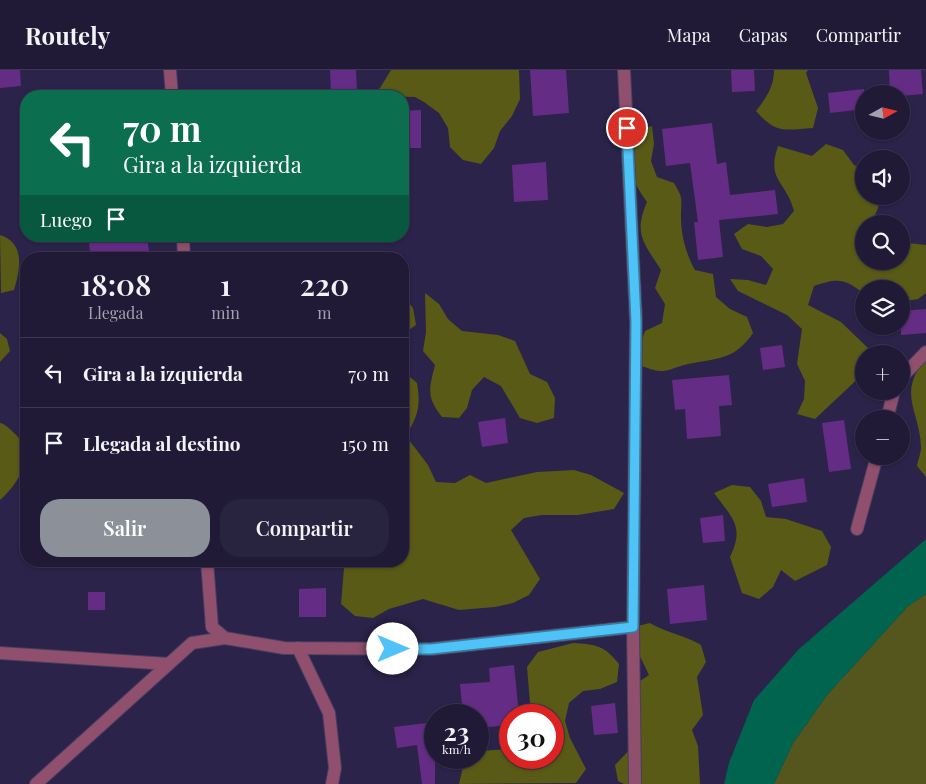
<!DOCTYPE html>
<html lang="es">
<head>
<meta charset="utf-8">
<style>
	:root { --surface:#201a37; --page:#28233f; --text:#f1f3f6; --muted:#a2a1ad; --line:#3d3852; --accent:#8c9099 }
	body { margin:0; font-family:"Playfair Display",serif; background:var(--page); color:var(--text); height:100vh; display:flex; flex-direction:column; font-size:19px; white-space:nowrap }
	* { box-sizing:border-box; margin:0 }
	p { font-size:16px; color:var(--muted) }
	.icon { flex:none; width:28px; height:28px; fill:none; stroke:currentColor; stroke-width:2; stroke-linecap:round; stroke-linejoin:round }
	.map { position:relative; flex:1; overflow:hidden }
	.panel { position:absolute; left:20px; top:182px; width:389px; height:315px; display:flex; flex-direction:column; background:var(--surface); border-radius:20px; box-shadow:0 1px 4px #0004,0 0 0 1px var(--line) }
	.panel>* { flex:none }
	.hud { position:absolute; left:20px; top:20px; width:389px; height:152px; border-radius:20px; box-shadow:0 1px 4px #0004,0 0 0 1px var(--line); background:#0b6e4f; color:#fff; overflow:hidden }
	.needle { width:32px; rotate:82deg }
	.tools { position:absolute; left:855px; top:15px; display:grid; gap:10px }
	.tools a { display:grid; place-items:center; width:55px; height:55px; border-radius:50%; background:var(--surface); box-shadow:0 1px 4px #0004,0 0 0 1px var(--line); font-size:25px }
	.speed { position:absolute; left:424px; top:634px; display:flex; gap:10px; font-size:25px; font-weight:700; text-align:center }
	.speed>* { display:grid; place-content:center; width:65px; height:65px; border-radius:50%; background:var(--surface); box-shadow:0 1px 4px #0004,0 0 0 1px var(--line); line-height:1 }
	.speed small { font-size:12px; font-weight:400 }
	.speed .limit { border:8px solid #d22; background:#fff; color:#111 }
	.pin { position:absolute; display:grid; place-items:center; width:42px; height:42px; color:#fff; margin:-21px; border:2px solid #fff; border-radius:50%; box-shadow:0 1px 5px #0007 }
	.me { position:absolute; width:55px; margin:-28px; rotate:90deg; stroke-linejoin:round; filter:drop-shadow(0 0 4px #0008) }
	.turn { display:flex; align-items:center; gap:18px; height:105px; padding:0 20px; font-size:22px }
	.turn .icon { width:65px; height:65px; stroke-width:2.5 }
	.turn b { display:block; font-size:35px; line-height:42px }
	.then { display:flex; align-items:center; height:48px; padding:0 20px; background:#0003; gap:10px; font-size:19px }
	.eta { display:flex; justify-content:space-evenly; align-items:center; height:85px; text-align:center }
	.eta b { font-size:30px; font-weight:600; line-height:35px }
	.button { display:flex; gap:10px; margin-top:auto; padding:10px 20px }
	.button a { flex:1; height:58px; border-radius:20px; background:var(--accent); color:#fff; font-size:20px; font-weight:600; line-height:58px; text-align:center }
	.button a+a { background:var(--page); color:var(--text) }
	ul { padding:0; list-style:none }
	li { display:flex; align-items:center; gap:15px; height:70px; padding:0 20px; border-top:1px solid var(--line) }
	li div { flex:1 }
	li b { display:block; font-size:19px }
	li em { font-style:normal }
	header { display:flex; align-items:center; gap:30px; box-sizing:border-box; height:70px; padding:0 25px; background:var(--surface); border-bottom:1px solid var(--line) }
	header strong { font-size:24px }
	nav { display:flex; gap:28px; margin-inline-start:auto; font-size:18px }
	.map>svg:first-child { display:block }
</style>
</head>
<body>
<header>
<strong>Routely</strong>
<nav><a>Mapa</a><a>Capas</a><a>Compartir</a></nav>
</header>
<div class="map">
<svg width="926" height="714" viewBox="0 0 926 714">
	<rect width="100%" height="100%" fill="#2b2349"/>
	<!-- green -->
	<path fill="#54561d" d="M926,524V714H774L793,673L827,625L908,536Z"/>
	<!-- forest -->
	<path fill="#585a15" d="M391,0H519L520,29L512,46L500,61L494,78L481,94L463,90L450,77L448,58L439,43L424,32L415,27L368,26L380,18Z
		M774,0H808L806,3L818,38L813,58C785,60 776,64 756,41C766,28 774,17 774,0Z
		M652,56L654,74L651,91L657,107L674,113C684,130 681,128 681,147C681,165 686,184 695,200L713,204L716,227L730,239L747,247L753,263C736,288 721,288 694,293C668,297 669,307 642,296L639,278L645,261L662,253L665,234L655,218L661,200C644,173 633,164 647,132C627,105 630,93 635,61Z
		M826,74L843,80L854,95L864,99V126H880L878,138L871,154H864V191H901V176L908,173L926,175V223L918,229L901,232V219H864V224C845,208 837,208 814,216L808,235L841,252L868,278V284H864V303L815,349L797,344L804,329L805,311L797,294L802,259L787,245L738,221L730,209L748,210L766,215L773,199L761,186L742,179L734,164L748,154L767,157L783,154L794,141C786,110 766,111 778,76L812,86Z
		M0,165C26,173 20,201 14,220L1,223Z
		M425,223L439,234L448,249L462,261L498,265L515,271L530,304L547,312L555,328L554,348L537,353L520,348L501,316L484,307L472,320L467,338L459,348L442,347C426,327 429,319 435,295L423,281L426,262Z
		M402,224L413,238L416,255L403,264Z
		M0,263L7,269L10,281L0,292Z
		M923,292H926V407L917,396C918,390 921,383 921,377C920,342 898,325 923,292Z
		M403,301L417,313C421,337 418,345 406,366L428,395L436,412L455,413L470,405L486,413L537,402L574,400L591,405L624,423L614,439L578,445H542L524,448L511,460L540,509L529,525L513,533L495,537L459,540L423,529L389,539L373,548L355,546L341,534L344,498L342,491H402Z
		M0,353C5,354 9,358 13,362C38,383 19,413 0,430Z
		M732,415L750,417L761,431L766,447L786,449L822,461L831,477L827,495L795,511L781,500L773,517L759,529L742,523L730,487C745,456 732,448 714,423Z
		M650,553C667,563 684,565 701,575L706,592L697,607L703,645L692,660L698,676L700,714H624L618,711L615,695L637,672L634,615L649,605L633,572V557Z
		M573,573C596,574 605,576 619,594L617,612L600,619L583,621L569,633L565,651L570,668L586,699L576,713L459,714L463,697L470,688H478V681L510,679V688H552V645H531L527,597L538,582Z"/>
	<!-- water -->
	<path fill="#00644f" d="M926,469V524L908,536L827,625L793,673L774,714H724L729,693L754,630L799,579Z"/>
	<!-- building -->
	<path fill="#652c85" d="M0,0H20L21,16L0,18Z
		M330,0H356L357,23L331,24Z
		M530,0H566L569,43L533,46Z
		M731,0H754L755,21L732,22Z
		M889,0H921L923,24L901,26V24H890Z
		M864,19V39L830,43L828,23Z
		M421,40V78H402V41Z
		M712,53L717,94L726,92L730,125L775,120L778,144L719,150L723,187L698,190L694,152H698L690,93L666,96L662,59Z
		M546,92L548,130L514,132L512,95Z
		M88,166H147L150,189H91Z
		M926,239V263L901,265V241Z
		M782,275L785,297L763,300L760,278Z
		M729,305L732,335L719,336L721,366L687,369L685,339L675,340L672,310Z
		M505,348L508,373L482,377L478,352Z
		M844,350L851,399L829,402L822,353Z
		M804,408L807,432L772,437L768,414Z
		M723,445L725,471L703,473L700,448Z
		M704,515L707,550L670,554L667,519Z
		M326,518V547H299V519Z
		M88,522H105V540H88Z
		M514,595L519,645H510V655L478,658V645H463L460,614L490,612L489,598Z
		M615,633L618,663L594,665L591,636Z
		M435,652V714H422L417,675L397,678L394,657Z"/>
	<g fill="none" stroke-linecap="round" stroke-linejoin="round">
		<defs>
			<path id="service" d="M298,578L329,643L335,698L332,714"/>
			<path id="minor" d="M170,0L172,26
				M624,0L636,251L633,557L635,714
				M183,166L184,189
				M901,308L926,282
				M887,349L894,321
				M857,459L877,386
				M207,491L212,557L225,568L284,578L431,579L633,557
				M0,583L169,594
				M36,714L192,573L225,568"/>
		</defs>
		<!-- service casing -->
		<use href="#service" stroke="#463f62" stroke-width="14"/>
		<!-- minor casing -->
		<use href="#minor" stroke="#463f62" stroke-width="14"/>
		<!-- service -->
		<use href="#service" stroke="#8f4f6d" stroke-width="12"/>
		<!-- minor -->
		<use href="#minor" stroke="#8f4f6d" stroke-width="12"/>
	</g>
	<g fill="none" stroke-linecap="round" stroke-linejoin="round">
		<defs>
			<path id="route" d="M393,579H431L633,557L636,251L627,58"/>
		</defs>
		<!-- route casing -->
		<use href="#route" stroke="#337fa1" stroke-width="12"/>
		<!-- route -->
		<use href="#route" stroke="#4fc3f7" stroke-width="9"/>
	</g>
</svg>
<div class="tools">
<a><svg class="needle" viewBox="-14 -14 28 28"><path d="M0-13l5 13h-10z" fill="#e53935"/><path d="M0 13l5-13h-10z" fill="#a2a1ad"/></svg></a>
<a><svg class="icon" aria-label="sound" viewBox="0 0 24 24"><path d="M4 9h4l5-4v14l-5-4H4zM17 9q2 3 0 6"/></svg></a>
<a><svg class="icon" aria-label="search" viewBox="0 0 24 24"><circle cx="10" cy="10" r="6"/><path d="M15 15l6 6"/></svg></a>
<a><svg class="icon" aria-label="layers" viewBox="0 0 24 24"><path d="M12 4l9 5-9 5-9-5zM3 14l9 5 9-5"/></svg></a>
<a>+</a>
<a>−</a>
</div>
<div class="speed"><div>23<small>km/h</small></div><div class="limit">30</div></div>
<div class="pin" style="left:627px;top:58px;background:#d93025"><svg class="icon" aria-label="arrive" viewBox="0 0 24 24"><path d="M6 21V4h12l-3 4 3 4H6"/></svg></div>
<svg class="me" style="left:393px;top:579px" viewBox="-20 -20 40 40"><circle r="19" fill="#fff"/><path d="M0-13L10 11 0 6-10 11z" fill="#4fc3f7"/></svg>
<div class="hud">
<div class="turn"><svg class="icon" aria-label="left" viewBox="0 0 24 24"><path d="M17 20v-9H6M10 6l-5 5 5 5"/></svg><div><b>70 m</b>Gira a la izquierda</div></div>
<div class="then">Luego<svg class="icon" aria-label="arrive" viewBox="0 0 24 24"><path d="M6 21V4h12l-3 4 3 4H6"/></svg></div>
</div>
<section class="panel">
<div class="eta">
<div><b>18:08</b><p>Llegada</p></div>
<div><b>1</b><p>min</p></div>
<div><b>220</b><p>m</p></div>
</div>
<ul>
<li><svg class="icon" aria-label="left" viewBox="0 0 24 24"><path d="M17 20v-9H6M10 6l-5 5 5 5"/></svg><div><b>Gira a la izquierda</b></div><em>70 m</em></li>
<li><svg class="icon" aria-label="arrive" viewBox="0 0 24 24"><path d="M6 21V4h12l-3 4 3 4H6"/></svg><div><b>Llegada al destino</b></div><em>150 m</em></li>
</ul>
<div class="button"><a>Salir</a><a>Compartir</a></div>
</section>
</div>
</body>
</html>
